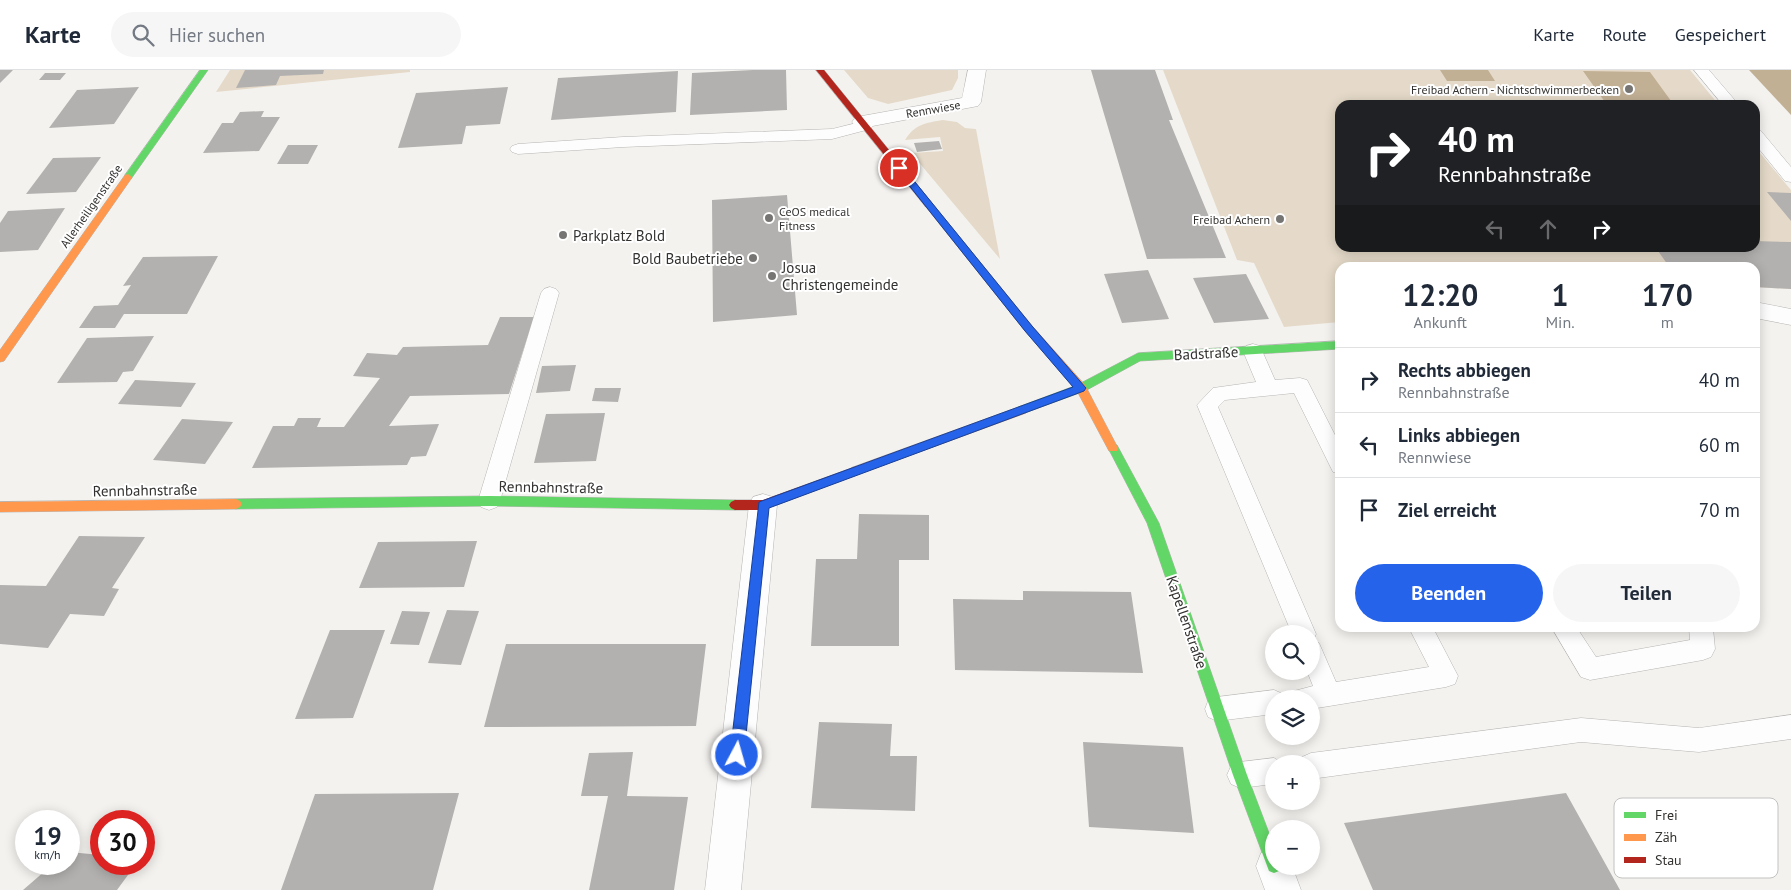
<!DOCTYPE html>
<html lang="de">
<head>
<meta charset="utf-8">
<style>
	:root { --surface:#fff; --page:#f6f6f7; --text:#1f2937; --muted:#747a83; --line:#e0e1e3; --accent:#2563eb }
	body { margin:0; font-family:"PT Sans",sans-serif; background:var(--page); color:var(--text); height:100vh; display:flex; flex-direction:column; font-size:19px; white-space:nowrap }
	* { box-sizing:border-box; margin:0 }
	p { font-size:16px; color:var(--muted) }
	.icon { flex:none; width:28px; height:28px; fill:none; stroke:currentColor; stroke-width:2; stroke-linecap:round; stroke-linejoin:round }
	.map { position:relative; flex:1; overflow:hidden }
	.drawer { position:absolute; left:1335px; top:192px; width:425px; height:370px; display:flex; flex-direction:column; background:var(--surface); border-radius:15px; box-shadow:0 2px 12px #0003 }
	.drawer>* { flex:none }
	.top-card { position:absolute; left:1335px; top:30px; width:425px; height:152px; border-radius:15px; box-shadow:0 2px 12px #0003; background:#202124; color:#fff; overflow:hidden }
	.fabs { position:absolute; left:1265px; top:555px; display:grid; gap:10px }
	.fabs a { display:grid; place-items:center; width:55px; height:55px; border-radius:50%; background:var(--surface); box-shadow:0 2px 12px #0003; font-size:25px }
	.speed { position:absolute; left:15px; top:740px; display:flex; gap:10px; font-size:25px; font-weight:700; text-align:center }
	.speed>* { display:grid; place-content:center; width:65px; height:65px; border-radius:50%; background:var(--surface); box-shadow:0 2px 12px #0003; line-height:1 }
	.speed small { font-size:12px; font-weight:400 }
	.speed .limit { border:8px solid #d22; background:#fff; color:#111 }
	.pin { position:absolute; display:grid; place-items:center; width:42px; height:42px; color:#fff; margin:-21px; border:2px solid #fff; border-radius:50%; box-shadow:0 1px 5px #0007 }
	.me { position:absolute; width:55px; margin:-28px; rotate:6deg; stroke-linejoin:round; filter:drop-shadow(0 0 4px #0008) }
	.turn { display:flex; align-items:center; gap:18px; height:105px; padding:0 20px; font-size:22px }
	.turn .icon { width:65px; height:65px; stroke-width:2.5 }
	.turn b { display:block; font-size:35px; line-height:42px }
	.lanes { display:flex; align-items:center; height:48px; padding:0 20px; background:#0003; justify-content:center; gap:25px; direction:ltr }
	.lanes .off { opacity:.35 }
	.eta { display:flex; justify-content:space-evenly; align-items:center; height:85px; text-align:center }
	.eta b { font-size:30px; font-weight:800; line-height:35px }
	.button { display:flex; gap:10px; margin-top:auto; padding:10px 20px }
	.button a { flex:1; height:58px; border-radius:30px; background:var(--accent); color:#fff; font-size:20px; font-weight:800; line-height:58px; text-align:center }
	.button a+a { background:var(--page); color:var(--text) }
	ul { padding:0; list-style:none }
	li { display:flex; align-items:center; gap:15px; height:65px; padding:0 20px; border-top:1px solid var(--line) }
	li div { flex:1 }
	li b { display:block; font-size:19px }
	li em { font-style:normal }
	header { display:flex; align-items:center; gap:30px; box-sizing:border-box; height:70px; padding:0 25px; background:var(--surface); border-bottom:1px solid var(--line) }
	header strong { font-size:24px }
	nav { display:flex; gap:28px; margin-inline-start:auto; font-size:18px }
	.search { width:350px; height:45px; background:var(--page); display:flex; align-items:center; gap:12px; box-sizing:border-box; padding:0 18px; border-radius:28px; color:var(--muted); font-size:19px }
	.map>svg:first-child { display:block }
</style>
</head>
<body>
<header>
<strong>Karte</strong>
<div class="search"><svg class="icon" aria-label="search" viewBox="0 0 24 24"><circle cx="10" cy="10" r="6"/><path d="M15 15l6 6"/></svg>Hier suchen</div>
<nav><a>Karte</a><a>Route</a><a>Gespeichert</a></nav>
</header>
<div class="map">
<svg width="1791" height="820" viewBox="0 0 1791 820">
	<rect width="100%" height="100%" fill="#f4f2ef"/>
	<!-- green -->
	<path fill="#e5dac9" d="M230,0H410V2L216,22Z
		M844,0H958V8L952,20L888,34L868,28Z
		M1163,0H1690L1719,35H1340V178H1755V77L1791,120V219L1755,217V198H1340V252L1284,257L1254,193L1237,190Z
		M943,50L957,52L965,58L976,59L1000,189L911,83L943,81L940,67L905,70C915,54 925,53 943,50Z"/>
	<!-- water -->
	<path fill="#c2b095" d="M1440,0H1488L1495,11H1447Z
		M1749,0H1791V45Z
		M1583,1L1650,2L1674,35H1607Z"/>
	<!-- building -->
	<path fill="#b3b1af" d="M0,0H13L0,13Z
		M245,0H324L323,4L280,6L276,15L236,18Z
		M753,0H786L787,40L690,45L692,3Z
		M1091,0H1155L1173,50H1169L1226,188L1147,189Z
		M678,1L676,42L551,50L558,8Z
		M45,3H66L60,10H39Z
		M139,17L114,54L49,58L77,20Z
		M508,17L500,54L466,56L462,74L398,78L416,23Z
		M264,41L261,47H280L259,81L203,83L222,53H233L240,42Z
		M939,71L942,79L917,82L914,73Z
		M288,75H318L308,94H277Z
		M101,87L76,122L26,124L53,88Z
		M1767,122L1791,123V151Z
		M787,125L797,245L713,252L712,130Z
		M65,138L38,180L0,182V153L8,141Z
		M1755,171L1791,172V219L1755,217V198H1670L1656,178H1755Z
		M218,186L187,244H124L115,258H79L94,236L118,235L131,215L123,216L143,187Z
		M1148,200L1169,249L1122,253L1104,204Z
		M1246,204L1269,249L1214,253L1193,208Z
		M500,247H534L509,324L410,326L389,356L439,354L426,386L411,387L407,395L252,398L273,356H294L298,348H321L317,357H344L380,308L353,306L367,283L397,285L403,277L488,275Z
		M154,266L133,301L123,302L117,312L57,313L87,268Z
		M576,295L570,321L536,323L542,296Z
		M135,310L196,313L181,337L118,334Z
		M595,318H621L618,332L592,331Z
		M605,343L596,391L534,393L546,344Z
		M182,349L233,352L205,394L153,390Z
		M859,444L929,445V490H899V576H811L816,489H857Z
		M79,466L145,467L112,518L119,519L104,546L70,544L48,578L0,574V515L46,516Z
		M477,471L464,517L359,518L378,472Z
		M1023,521L1131,522L1143,603L955,600L953,529L1023,530Z
		M447,540L479,541L461,595L428,593Z
		M402,541L430,542L419,575L390,574Z
		M330,560H385L353,648L295,649Z
		M506,574H706L696,656L484,657Z
		M819,652L892,654L890,686H917L915,741L811,738Z
		M1083,672L1183,677L1194,763L1089,757Z
		M633,682L627,726L688,727L674,820H589L608,726H581L589,683Z
		M459,723L433,820H281L315,724Z
		M1566,723L1620,820H1373L1344,753Z
		M69,782L101,785V794H136L117,820H23L53,794H69Z"/>
	<g fill="none" stroke-linecap="round" stroke-linejoin="round">
		<defs>
			<path id="lane" d="M1694,0H1709L1739,35H1723Z
				M865,51L870,53L873,56L870,59L832,69L623,77L518,84L512,82L510,79L512,76L518,74L623,67L832,59Z
				M1755,59L1761,61L1791,97V112L1785,111L1755,74Z
				M550,217L556,219L559,223L500,431L497,437L489,440L481,437L478,431L541,223L544,219Z
				M1253,274L1260,276L1275,310L1300,308L1307,310L1340,375V404L1333,402L1294,323L1225,330L1218,337L1316,564L1313,571L1319,573L1336,612L1429,597L1409,558H1433L1458,606L1455,614L1446,617L1311,639V629H1291L1294,621L1313,616L1307,601H1311V564H1292L1197,335L1213,318L1256,312L1243,281L1246,276Z
				M1552,558H1577L1596,587L1690,570L1689,558H1713L1715,579L1711,587L1703,590L1590,610L1581,607Z
				M1274,620L1283,624L1285,629H1274V644L1217,651L1208,647L1205,639L1208,631L1217,627Z
				M1791,645V669L1699,682L1581,672L1311,709V694H1299L1302,687L1311,683L1581,648L1699,658Z
				M1274,688L1284,694H1274V714L1240,718L1231,714L1227,705L1231,696L1240,692Z"/>
			<path id="street" d="M968,0H986L981,32L978,36L862,58L855,56L852,52L855,48L862,46L962,28Z
				M1755,232L1791,239V255L1755,248Z
				M763,424L773,427L777,435L741,820H705L749,435L753,427Z
				M1274,778V796H1292L1301,820H1265L1256,796L1261,783Z"/>
			<path id="fast" d="M200,0H208L131,109H125V105Z
				M1340,271V279L1140,291L1085,321L1022,344L1017,340L1018,337L1077,315L1138,283Z
				M1113,374L1117,375L1159,453L1247,705L1274,776V796H1281L1279,801L1274,803L1269,801L1233,705L1147,453L1108,378Z
				M489,426L735,430L739,432L741,435L739,438L735,440L489,436L236,439L232,437L230,434L232,431L236,429Z"/>
			<path id="slow" d="M128,104L132,107L131,109L4,291L0,292V280L125,105Z
				M929,132L932,133L1033,257L1085,315L1118,378L1117,381H1109L1077,321L1025,261L926,137L925,135Z
				M1022,336L1026,337L1027,340L1026,343L859,404H851L849,401L851,398Z
				M236,429L240,431L242,434L240,437L236,439L0,442V432Z"/>
			<path id="jam" d="M816,0H824L932,133V137H926Z
				M855,397L859,398L861,401L859,404L763,440H735L731,438L729,435L731,432L735,430H763Z"/>
		</defs>
		<!-- lane casing -->
		<use href="#lane" stroke="#b6b5b3" stroke-width="1"/>
		<!-- street casing -->
		<use href="#street" stroke="#b6b5b3" stroke-width="1"/>
		<!-- fast casing -->
		<use href="#fast" stroke="#b6b5b3" stroke-width="1"/>
		<!-- slow casing -->
		<use href="#slow" stroke="#b6b5b3" stroke-width="1"/>
		<!-- jam casing -->
		<use href="#jam" stroke="#b6b5b3" stroke-width="1"/>
		<!-- lane -->
		<use href="#lane" fill="#fdfdfd" fill-rule="evenodd"/>
		<!-- street -->
		<use href="#street" fill="#fdfdfd" fill-rule="evenodd"/>
		<!-- fast -->
		<use href="#fast" fill="#63d668" fill-rule="evenodd"/>
		<!-- slow -->
		<use href="#slow" fill="#ff974d" fill-rule="evenodd"/>
		<!-- jam -->
		<use href="#jam" fill="#b3261e" fill-rule="evenodd"/>
	</g>
	<!-- route -->
	<path fill="#2563eb" stroke="#184099" d="M899,95L902,96L1032,256L1086,318L1084,321L769,438L744,685L742,690L737,692L732,690L730,685L759,432L1073,317L1025,261L896,99L895,98Z"/>
	<!-- markers -->
	<g fill="#777573" stroke="#fff" stroke-width="2">
		<circle cx="1629" cy="19" r="5"/>
		<circle cx="769" cy="148" r="5"/>
		<circle cx="1280" cy="149" r="5"/>
		<circle cx="563" cy="165" r="5"/>
		<circle cx="753" cy="188" r="5"/>
		<circle cx="772" cy="206" r="5"/>
	</g>
	<g text-anchor="middle" dominant-baseline="central" stroke-width="4" stroke-linejoin="round" paint-order="stroke">
		<!-- far-poi labels -->
		<g font-size="12" fill="#333230" stroke="#fff" text-anchor="end">
			<text x="1619" y="19">Freibad Achern - Nichtschwimmerbecken</text>
			<text x="779" y="141" text-anchor="start">CeOS medical<tspan x="779" dy="14">Fitness</tspan></text>
			<text x="1270" y="149">Freibad Achern</text>
		</g>
		<!-- far-street labels -->
		<g font-size="12" fill="#333230" stroke="#fff">
			<text transform="translate(933 39) rotate(-10)">Rennwiese</text>
			<text transform="translate(91 136) rotate(-55)">Allerheiligenstraße</text>
		</g>
		<!-- poi labels -->
		<g font-size="15" fill="#333230" stroke="#fff" text-anchor="start">
			<text x="573" y="165">Parkplatz Bold</text>
			<text x="743" y="188" text-anchor="end">Bold Baubetriebe</text>
			<text x="782" y="197">Josua<tspan x="782" dy="17">Christengemeinde</tspan></text>
		</g>
		<!-- street labels -->
		<g font-size="15" fill="#333230" stroke="#fff">
			<text transform="translate(1206 283) rotate(-3)">Badstraße</text>
			<text transform="translate(551 417) rotate(1)">Rennbahnstraße</text>
			<text transform="translate(145 420) rotate(-1)">Rennbahnstraße</text>
			<text transform="translate(1187 552) rotate(71)">Kapellenstraße</text>
		</g>
	</g>
	<!-- legend -->
	<rect x="1614" y="728" width="164" height="80" rx="8" fill="#fff" stroke="#c2c2c1" stroke-width="1"/>
	<rect x="1624" y="742" width="22" height="6" fill="#63d668"/>
	<rect x="1624" y="764" width="22" height="7" fill="#ff974d"/>
	<rect x="1624" y="787" width="22" height="6" fill="#b3261e"/>
	<g font-size="14" fill="#333230">
		<text x="1655" y="750">Frei</text>
		<text x="1655" y="772">Zäh</text>
		<text x="1655" y="795">Stau</text>
	</g>
</svg>
<div class="fabs">
<a><svg class="icon" aria-label="search" viewBox="0 0 24 24"><circle cx="10" cy="10" r="6"/><path d="M15 15l6 6"/></svg></a>
<a><svg class="icon" aria-label="layers" viewBox="0 0 24 24"><path d="M12 4l9 5-9 5-9-5zM3 14l9 5 9-5"/></svg></a>
<a>+</a>
<a>−</a>
</div>
<div class="speed"><div>19<small>km/h</small></div><div class="limit">30</div></div>
<div class="pin" style="left:899px;top:98px;background:#d93025"><svg class="icon" aria-label="arrive" viewBox="0 0 24 24"><path d="M6 21V4h12l-3 4 3 4H6"/></svg></div>
<svg class="me" style="left:737px;top:685px" viewBox="-20 -20 40 40"><circle r="17" fill="#2563eb" stroke="#fff" stroke-width="3"/><path d="M0-11L8 9 0 5-8 9z" fill="#fff"/></svg>
<div class="top-card">
<div class="turn"><svg class="icon" aria-label="right" viewBox="0 0 24 24"><path d="M7 20v-9h11M14 6l5 5-5 5"/></svg><div><b>40 m</b>Rennbahnstraße</div></div>
<div class="lanes"><svg class="icon off" aria-label="left" viewBox="0 0 24 24"><path d="M17 20v-9H6M10 6l-5 5 5 5"/></svg><svg class="icon off" aria-label="ahead" viewBox="0 0 24 24"><path d="M12 20V5M6 11l6-6 6 6"/></svg><svg class="icon" aria-label="right" viewBox="0 0 24 24"><path d="M7 20v-9h11M14 6l5 5-5 5"/></svg></div>
</div>
<section class="drawer">
<div class="eta">
<div><b>12:20</b><p>Ankunft</p></div>
<div><b>1</b><p>Min.</p></div>
<div><b>170</b><p>m</p></div>
</div>
<ul>
<li><svg class="icon" aria-label="right" viewBox="0 0 24 24"><path d="M7 20v-9h11M14 6l5 5-5 5"/></svg><div><b>Rechts abbiegen</b><p>Rennbahnstraße</p></div><em>40 m</em></li>
<li><svg class="icon" aria-label="left" viewBox="0 0 24 24"><path d="M17 20v-9H6M10 6l-5 5 5 5"/></svg><div><b>Links abbiegen</b><p>Rennwiese</p></div><em>60 m</em></li>
<li><svg class="icon" aria-label="arrive" viewBox="0 0 24 24"><path d="M6 21V4h12l-3 4 3 4H6"/></svg><div><b>Ziel erreicht</b></div><em>70 m</em></li>
</ul>
<div class="button"><a>Beenden</a><a>Teilen</a></div>
</section>
</div>
</body>
</html>
